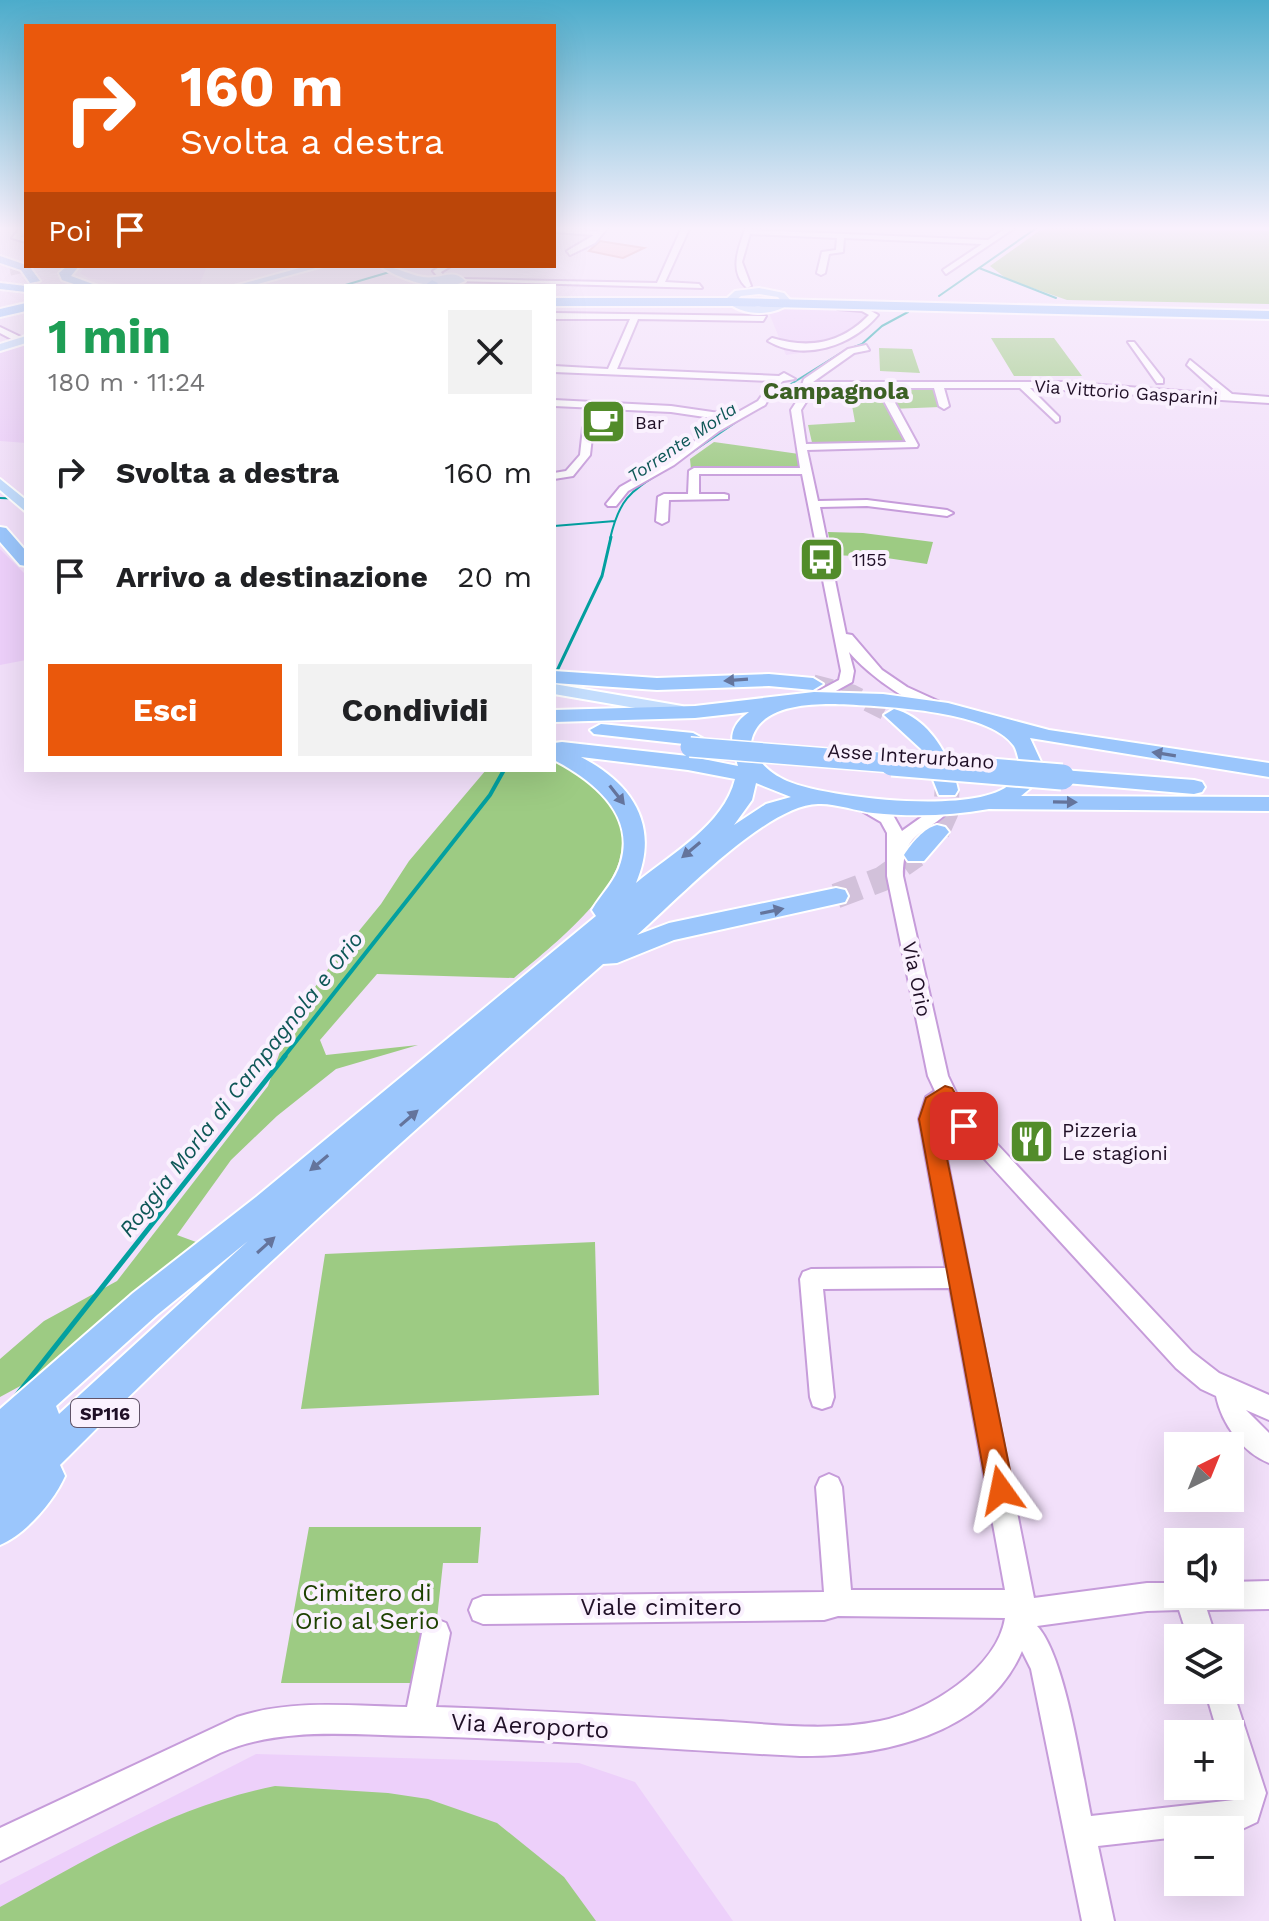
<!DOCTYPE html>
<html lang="it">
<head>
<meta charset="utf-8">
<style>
	:root { --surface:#fff; --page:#f2f2f2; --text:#202124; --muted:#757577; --accent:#ea580c }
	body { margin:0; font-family:"Work Sans",sans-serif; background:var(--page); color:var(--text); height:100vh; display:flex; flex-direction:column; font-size:30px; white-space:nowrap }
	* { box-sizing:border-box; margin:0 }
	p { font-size:26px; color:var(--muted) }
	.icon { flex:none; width:44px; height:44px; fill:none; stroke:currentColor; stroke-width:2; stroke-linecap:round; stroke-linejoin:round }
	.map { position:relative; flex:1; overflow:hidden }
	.sheet { position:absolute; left:24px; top:284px; width:532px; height:488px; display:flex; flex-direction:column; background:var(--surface); border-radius:0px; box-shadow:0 8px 32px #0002 }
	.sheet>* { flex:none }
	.guide { position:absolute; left:24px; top:24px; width:532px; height:244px; border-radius:0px; box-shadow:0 8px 32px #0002; background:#ea580c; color:#fff; overflow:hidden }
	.needle { width:52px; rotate:43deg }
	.buttons { position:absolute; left:1164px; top:1432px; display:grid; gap:16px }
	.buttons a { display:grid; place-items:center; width:80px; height:80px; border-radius:0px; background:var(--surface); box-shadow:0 8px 32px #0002; font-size:40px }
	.pin { position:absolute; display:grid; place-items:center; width:68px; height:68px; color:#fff; margin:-34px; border-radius:16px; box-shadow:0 4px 12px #0006 }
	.me { position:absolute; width:88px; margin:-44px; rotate:348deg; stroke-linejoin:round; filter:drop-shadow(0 0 6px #0008) }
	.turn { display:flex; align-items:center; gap:28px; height:168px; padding:0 24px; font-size:36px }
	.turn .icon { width:104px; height:104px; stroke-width:2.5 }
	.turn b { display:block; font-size:56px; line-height:68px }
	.then { display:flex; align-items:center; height:76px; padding:0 24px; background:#0003; gap:16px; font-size:30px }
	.round { display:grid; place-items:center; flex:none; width:84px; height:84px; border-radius:0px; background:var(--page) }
	.head { display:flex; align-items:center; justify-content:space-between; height:136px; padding:0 24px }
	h1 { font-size:48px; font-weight:700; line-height:60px; color:#1e9e55 }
	.button { display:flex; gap:16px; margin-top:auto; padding:16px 24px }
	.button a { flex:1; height:92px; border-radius:0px; background:var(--accent); color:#fff; font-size:32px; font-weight:700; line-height:92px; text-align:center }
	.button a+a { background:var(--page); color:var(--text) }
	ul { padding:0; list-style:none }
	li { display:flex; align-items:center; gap:24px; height:104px; padding:0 24px }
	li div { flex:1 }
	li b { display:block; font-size:30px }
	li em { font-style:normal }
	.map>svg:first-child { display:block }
</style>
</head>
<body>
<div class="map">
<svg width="1269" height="1921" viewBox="0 0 1269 1921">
	<rect width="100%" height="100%" fill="#f2e0fa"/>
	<!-- built -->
	<path fill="#edd0fa" d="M85,266H207L199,286H132L88,278L80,273Z
		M792,305L846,309L868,313L873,319L850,338L827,349L786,355L769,313Z
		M20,345H26V443L0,441V353Z
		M0,549L26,575V660L0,665Z
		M256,1754L579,1763L635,1782L733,1921H0V1885Z"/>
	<!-- green -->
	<path fill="#9dcb83" d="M1050,228L1269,231V304L1067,300L1007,279L990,266L1039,231Z
		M991,338H1054L1082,376H1014Z
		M879,348L912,349L920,373L880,371Z
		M934,388L940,407L891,409L910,444L813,447L808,425L855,422L849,389Z
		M714,442L799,454L803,469H691L690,459Z
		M828,532L863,533L933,542L927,564L880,557L832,555Z
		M554,760C690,834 594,912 514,978L377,974L320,1040L326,1055L418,1045L336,1069L277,1116L231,1160L177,1235L196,1242L127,1298L48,1371L0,1397V1359L44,1321L117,1281L268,1086L291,1020L331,965L381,904L409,861L486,770H554Z
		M595,1242L599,1395L301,1409L325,1254Z
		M309,1527H481L478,1563H443L430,1683H281Z
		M275,1786L388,1793L428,1799L497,1823L564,1877L596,1921H0V1907C92,1857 171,1807 275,1786Z"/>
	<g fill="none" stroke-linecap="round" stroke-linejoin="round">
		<!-- stream-far3 -->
		<path stroke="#03a0a0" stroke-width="2" d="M979,268L1056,298
			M342,286L393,271
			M939,296L1038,227
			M760,408L783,389L844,351L862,344L882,326L908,312
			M676,463L745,416
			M0,498L26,499
			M554,526L615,521
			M610,539C619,500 629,492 662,472"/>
		<!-- stream-far2 -->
		<path stroke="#03a0a0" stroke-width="3" d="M554,677L602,576L611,537"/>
		<!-- stream-far1 -->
		<path stroke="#03a0a0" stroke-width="4" d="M283,1058L490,795L504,770"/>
		<!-- stream -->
		<path stroke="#03a0a0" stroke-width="5" d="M16,1396L285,1056"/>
	</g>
	<!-- building -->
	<path fill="#fdb9bd" stroke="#d5858b" stroke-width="2" d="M600,241L612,243L644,248L623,258L589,251Z"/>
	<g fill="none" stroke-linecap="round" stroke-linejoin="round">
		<!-- highway-tunnel-far2 -->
		<path stroke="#d2c1da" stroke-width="11" stroke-dasharray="11 6" stroke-linecap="butt" d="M10,270L31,266"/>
		<!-- highway-tunnel-far1 -->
		<path stroke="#d2c1da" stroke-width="19" stroke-dasharray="19 10" stroke-linecap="butt" d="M813,684L852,694L894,715"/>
		<!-- highway-tunnel -->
		<path stroke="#d2c1da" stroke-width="25" stroke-dasharray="25 12" stroke-linecap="butt" d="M937,832L946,812L947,790
			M836,896L882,879L916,855"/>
		<defs>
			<path id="minor" d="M21,227H26L21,237L26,238V242L12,238Z
				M601,227H608L595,243L570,255L567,251L594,235L554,232L555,228L597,231Z
				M682,227H690L665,282L699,284L702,288L456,281L460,279L657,283Z
				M746,227H752V230L988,240L1008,227H1016L946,274L943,270L982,244L844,238L843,252L829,254L825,273L821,275L817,273L822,252L836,250L837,238L750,234L742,262L751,286L747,288C728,271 739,247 746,227Z
				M441,266H451L441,272L444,277L440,279L433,271Z
				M838,305L864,307L878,315C852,346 804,362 768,341L772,338C809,349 841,344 869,315L862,311L838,309Z
				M554,313L766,316L763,321L638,319L617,369L779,376L784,373L795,379L783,381L775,388L765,405L719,431L674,465L628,491L616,506H608L606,504L620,487L666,461L725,420L671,412L606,409L593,428L590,455L573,476L554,479V473L566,471L580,455L583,428L597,408L554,406V400L671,406L733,415L758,401L772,381L554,372V366L608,369L630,319H554Z
				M0,327L25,339L26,342L19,343L0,333Z
				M1128,342H1134L1163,379V383H1157Z
				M866,345L869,350L854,353L813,382H1063L1219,394L1187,365L1190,360L1232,394L1269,397V403L1030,388L1059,417V421L1056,422L1020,388H944L949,406L944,409L939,406L934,388H887L918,445L917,447L807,450L818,501L867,500L947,510L953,513L947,516L867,506L820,507L846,634L852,635L882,670L907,687L953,708L951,711C922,716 867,674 849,652L854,671L852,682L816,702L809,698L811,695L839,680L841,671L802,474H699V494H724L728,495V499L669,500L668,521L662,524L656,521L658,497L664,494H688L689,471L694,468H800L791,410L806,387L802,385L804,379L848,349ZM815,388H877L906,442L806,444L801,410Z
				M863,800L893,815L902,831L937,806H949L951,809C926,836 903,829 903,876L948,1076L964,1109L1192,1352L1219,1373L1269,1395V1420L1246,1410L1269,1433V1463C1242,1452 1222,1424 1216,1396L1201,1389L1176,1368L949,1120L942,1107L939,1119L1034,1598L1147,1583H1178V1594H1230V1582L1269,1581V1609L1207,1610L1216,1638H1188L1179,1610L1147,1611L1037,1626C1065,1655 1082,1772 1091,1816L1234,1800L1236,1793L1230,1774V1734H1218L1205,1690H1230V1682L1266,1793L1257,1822L1240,1830L1230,1832L1178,1830V1837L1098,1846L1114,1921H1082L1031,1669L1022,1651C986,1735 881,1757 800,1756C673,1750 545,1739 418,1736C352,1735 282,1726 220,1753L0,1861V1828L237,1717C291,1699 351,1706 407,1707L422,1633L426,1623L436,1619L446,1623L450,1633L436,1707C530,1710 623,1716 716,1721C770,1724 826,1732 880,1721C927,1712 997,1669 1005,1618L838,1616L824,1620L483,1624L473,1620L469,1610L473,1600L483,1596L824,1592L816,1487L820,1478L829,1474L838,1478L842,1487L851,1590H1005L950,1288L823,1289L834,1397L831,1406L822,1409L813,1406L810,1397L800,1279L803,1272L811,1269L946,1268L919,1119L926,1097L935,1091L928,1076L887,876V833L881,822L857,808L855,805L857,802Z"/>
			<path id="major" d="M307,266H323L250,286H234Z
				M380,266C398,266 416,280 434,277C446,276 455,270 465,281C442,294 401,280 380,266Z
				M759,288L784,293L792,302C774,317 742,317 725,300L735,291ZM759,294L778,297L781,301L758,307L736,300L741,296Z
				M26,336V343L0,351V344Z
				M0,479L26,500V512L0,490Z
				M554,684L682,706L691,711L682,716L554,694Z"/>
			<path id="highway" d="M0,256L29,266L40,281L30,283L21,270L0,263Z
				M67,266H79L71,276L98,286H80L62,280L59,273Z
				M432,280L438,283L436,286H424Z
				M0,283L26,286H28L26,292L0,289Z
				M554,298H732L1269,311V319L732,306H554Z
				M26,303V311L0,317V309Z
				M0,527L6,528L26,551V566L20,565L0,542Z
				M554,671L657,678L769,674L813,678L823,684L813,690L769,686L657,690L554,683Z
				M814,692L883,694L948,703L1049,730L1269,763V777L1030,738L1042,764L1033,786L1021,796L1269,797V811L989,809C950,816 912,817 873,813C856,811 835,803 818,804C766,805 677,900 637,935L669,923L836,888L845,890L848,896L845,902L674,940L617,963L603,964C418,1126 234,1290 60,1465L65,1476C54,1501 25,1535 0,1545V1409L133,1293L256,1197L596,916L592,910C601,894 616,881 621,862C635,813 592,780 554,760V743L562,742L688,756L738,766C732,745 725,729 749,712L695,718L554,722V710L695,706ZM835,704C877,706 989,709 1014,746C1017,751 1018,759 1020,764C1018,769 1016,777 1013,781C985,817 826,798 787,781C769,773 756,761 751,742C758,706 805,704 835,704ZM581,757L688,770L735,779C724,825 671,854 636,883C660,826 633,784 581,757ZM756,783L791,797L766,804L734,825L752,800ZM248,1241L59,1414L56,1406L157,1315Z
				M894,709C929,718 951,757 958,790L955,795H939L921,749L884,715Z
				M601,724L693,733L704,739L693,745L594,734L590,730Z
				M1062,770L1194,780L1202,782L1205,787L1202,792L1194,794L1054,782L1051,777Z
				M937,825L945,827L949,832L924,861H908L904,855C912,843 924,828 937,825Z"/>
		</defs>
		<!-- minor casing -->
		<use href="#minor" stroke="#c69cda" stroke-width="4"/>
		<!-- major casing -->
		<use href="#major" stroke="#fff" stroke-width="4"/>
		<!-- highway casing -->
		<use href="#highway" stroke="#fff" stroke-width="4"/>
		<!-- minor -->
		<use href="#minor" fill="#fff" fill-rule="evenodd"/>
		<!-- major -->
		<use href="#major" fill="#c3ddfd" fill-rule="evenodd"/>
		<!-- highway -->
		<use href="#highway" fill="#9bc6fc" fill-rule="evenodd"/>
		<defs>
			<path id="highway-bridge-far1" d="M690,747L917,765"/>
			<path id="highway-bridge" d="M892,763L1062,777"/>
		</defs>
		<!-- highway-bridge-far1 casing -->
		<use href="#highway-bridge-far1" stroke="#fff" stroke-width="22" stroke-linecap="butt"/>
		<!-- highway-bridge casing -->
		<use href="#highway-bridge" stroke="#fff" stroke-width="29" stroke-linecap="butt"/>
		<!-- highway-bridge-far1 -->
		<use href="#highway-bridge-far1" stroke="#9bc6fc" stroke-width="19"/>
		<!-- highway-bridge -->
		<use href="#highway-bridge" stroke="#9bc6fc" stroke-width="25"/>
	</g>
	<!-- one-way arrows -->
	<defs><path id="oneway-solid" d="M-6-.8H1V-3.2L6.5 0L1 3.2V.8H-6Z" transform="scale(2)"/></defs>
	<g fill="#64749c">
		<use href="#oneway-solid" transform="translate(736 680) rotate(176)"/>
		<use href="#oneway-solid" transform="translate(1164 754) rotate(-171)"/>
		<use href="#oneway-solid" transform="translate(617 795) rotate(52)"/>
		<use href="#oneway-solid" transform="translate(1065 802) rotate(1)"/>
		<use href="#oneway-solid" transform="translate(691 850) rotate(140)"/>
		<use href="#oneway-solid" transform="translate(772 911) rotate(-12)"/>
		<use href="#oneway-solid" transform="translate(409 1118) rotate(-41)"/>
		<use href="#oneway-solid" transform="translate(319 1163) rotate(140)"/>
		<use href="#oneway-solid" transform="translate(266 1245) rotate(-42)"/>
	</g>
	<!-- sky -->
	<linearGradient id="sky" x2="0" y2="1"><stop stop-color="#4caccb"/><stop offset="0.46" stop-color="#f9f1fd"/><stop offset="1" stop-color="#f9f1fd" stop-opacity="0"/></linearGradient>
	<rect width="1269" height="496" fill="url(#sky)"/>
	<!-- route -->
	<path fill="#ea580c" stroke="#983908" stroke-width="2" d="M945,1086L952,1088L975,1126L972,1132C954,1137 950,1119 942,1108L939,1119L1014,1490L1010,1499L1001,1503L991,1499L987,1490L919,1119L926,1098Z"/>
	<!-- icons -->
	<defs>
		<symbol id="cafe-square" viewBox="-11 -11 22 22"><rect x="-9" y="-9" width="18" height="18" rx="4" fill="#528c2a" stroke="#faf1fe"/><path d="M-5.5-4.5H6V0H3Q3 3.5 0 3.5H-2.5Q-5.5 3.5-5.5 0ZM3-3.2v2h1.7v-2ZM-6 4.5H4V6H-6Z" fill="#fff"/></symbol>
		<symbol id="bus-square" viewBox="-11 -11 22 22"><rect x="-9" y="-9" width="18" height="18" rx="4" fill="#528c2a" stroke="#faf1fe"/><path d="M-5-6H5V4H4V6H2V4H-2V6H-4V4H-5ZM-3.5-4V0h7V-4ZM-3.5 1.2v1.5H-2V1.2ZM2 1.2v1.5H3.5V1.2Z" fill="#fff"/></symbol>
		<symbol id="restaurant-square" viewBox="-11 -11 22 22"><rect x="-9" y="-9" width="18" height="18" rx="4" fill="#528c2a" stroke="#faf1fe"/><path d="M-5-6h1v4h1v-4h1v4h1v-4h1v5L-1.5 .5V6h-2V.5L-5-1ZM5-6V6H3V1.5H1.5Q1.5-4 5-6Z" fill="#fff"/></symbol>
	</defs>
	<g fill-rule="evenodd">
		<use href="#cafe-square" x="578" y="396" width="51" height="51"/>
		<use href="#bus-square" x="796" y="534" width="51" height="51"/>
		<use href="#restaurant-square" x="1006" y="1116" width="51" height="51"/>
	</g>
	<g text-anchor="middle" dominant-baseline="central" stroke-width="8" stroke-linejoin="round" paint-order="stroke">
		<!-- far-street labels -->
		<g font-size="18" fill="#201027" stroke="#faf1fe">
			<text transform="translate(1126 392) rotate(4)">Via Vittorio Gasparini</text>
		</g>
		<!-- far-poi labels -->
		<g font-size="18" fill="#201027" stroke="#faf1fe" text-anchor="start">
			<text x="635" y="422">Bar</text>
			<text x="852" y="559">1155</text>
		</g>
		<!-- far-water labels -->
		<g font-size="18" font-style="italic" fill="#0e5757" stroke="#faf1fe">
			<text transform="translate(682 442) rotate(-34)">Torrente Morla</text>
		</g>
		<!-- shield labels -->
		<rect fill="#faf1fe" stroke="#615468" stroke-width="2" x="71" y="1399" width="68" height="28" rx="6"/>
		<g font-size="18" font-weight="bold" fill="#201027">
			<text x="105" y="1413">SP116</text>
		</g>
		<!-- street labels -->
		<g font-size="20" fill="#201027" stroke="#faf1fe">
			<text transform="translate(911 756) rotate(4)">Asse Interurbano</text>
			<text transform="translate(917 979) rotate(78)">Via Orio</text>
		</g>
		<!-- poi labels -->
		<g font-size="20" fill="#201027" stroke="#faf1fe" text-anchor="start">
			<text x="1062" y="1130">Pizzeria<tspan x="1062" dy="23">Le stagioni</tspan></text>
		</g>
		<!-- water labels -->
		<g font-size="22" font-style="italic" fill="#0e5757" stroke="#faf1fe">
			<text transform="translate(241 1084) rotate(-52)">Roggia Morla di Campagnola e Orio</text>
		</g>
		<!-- far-district labels -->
		<g font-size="24" font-weight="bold" fill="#3c6124" stroke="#faf1fe">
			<text x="836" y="391">Campagnola</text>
		</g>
		<!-- near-park labels -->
		<g font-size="24" fill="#1d4100" stroke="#faf1fe">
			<text x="367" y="1593">Cimitero di<tspan x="367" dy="28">Orio al Serio</tspan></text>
		</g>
		<!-- near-street labels -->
		<g font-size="24" fill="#201027" stroke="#faf1fe">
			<text x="661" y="1607">Viale cimitero</text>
			<text transform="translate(530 1726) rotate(3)">Via Aeroporto</text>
		</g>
	</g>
</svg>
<div class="buttons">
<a><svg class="needle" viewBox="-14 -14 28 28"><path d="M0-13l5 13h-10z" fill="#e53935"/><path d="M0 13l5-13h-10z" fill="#757577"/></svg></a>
<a><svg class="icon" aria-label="sound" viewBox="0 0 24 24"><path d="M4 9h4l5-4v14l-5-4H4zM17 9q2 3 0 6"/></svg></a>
<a><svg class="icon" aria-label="layers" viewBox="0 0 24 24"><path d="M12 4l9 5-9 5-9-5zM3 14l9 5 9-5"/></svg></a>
<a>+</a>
<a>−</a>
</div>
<div class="pin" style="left:964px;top:1126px;background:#d93025"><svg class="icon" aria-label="arrive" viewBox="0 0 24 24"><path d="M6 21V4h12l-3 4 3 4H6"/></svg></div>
<svg class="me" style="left:1001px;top:1490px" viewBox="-20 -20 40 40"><path d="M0-17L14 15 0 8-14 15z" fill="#ea580c" stroke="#fff" stroke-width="4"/></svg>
<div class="guide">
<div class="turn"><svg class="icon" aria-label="right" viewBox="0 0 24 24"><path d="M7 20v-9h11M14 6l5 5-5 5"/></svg><div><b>160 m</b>Svolta a destra</div></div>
<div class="then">Poi<svg class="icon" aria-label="arrive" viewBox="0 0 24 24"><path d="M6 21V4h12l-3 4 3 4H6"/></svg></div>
</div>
<section class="sheet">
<div class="head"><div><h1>1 min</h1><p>180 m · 11:24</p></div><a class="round"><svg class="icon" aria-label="close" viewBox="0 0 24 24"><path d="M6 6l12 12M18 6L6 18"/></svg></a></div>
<ul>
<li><svg class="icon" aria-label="right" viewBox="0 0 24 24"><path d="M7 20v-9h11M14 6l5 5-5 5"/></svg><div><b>Svolta a destra</b></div><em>160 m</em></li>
<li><svg class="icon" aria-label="arrive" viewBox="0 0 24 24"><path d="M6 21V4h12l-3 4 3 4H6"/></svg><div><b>Arrivo a destinazione</b></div><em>20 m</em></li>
</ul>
<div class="button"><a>Esci</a><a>Condividi</a></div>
</section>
</div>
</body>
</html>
